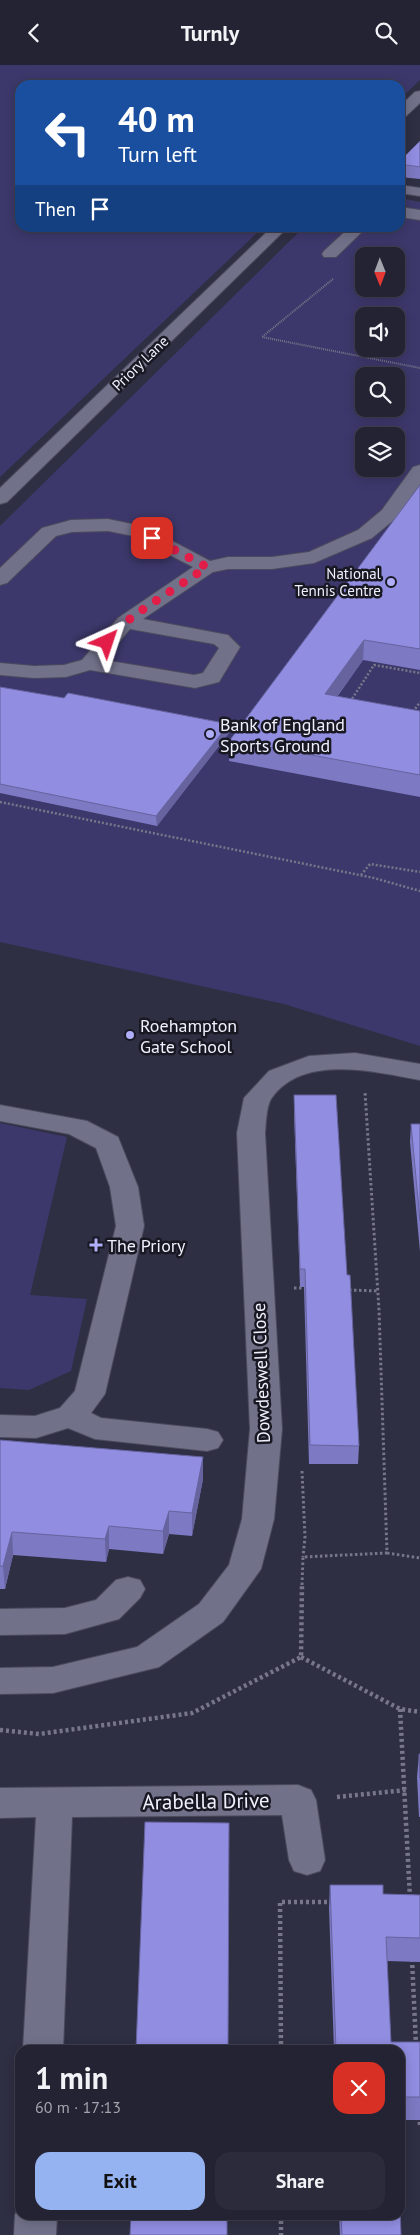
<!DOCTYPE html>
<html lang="en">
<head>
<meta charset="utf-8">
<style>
	:root { --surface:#232333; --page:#2b2b3b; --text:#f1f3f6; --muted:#a3a4ac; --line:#40404e; --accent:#95b2f1 }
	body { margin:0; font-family:"PT Sans",sans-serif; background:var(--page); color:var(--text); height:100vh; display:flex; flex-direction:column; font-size:19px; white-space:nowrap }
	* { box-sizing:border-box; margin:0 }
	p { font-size:16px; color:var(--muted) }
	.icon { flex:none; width:28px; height:28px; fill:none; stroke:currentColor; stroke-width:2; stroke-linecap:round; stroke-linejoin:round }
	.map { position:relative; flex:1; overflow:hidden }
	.details { position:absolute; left:15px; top:1980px; width:390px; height:175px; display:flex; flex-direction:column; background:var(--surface); border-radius:15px; box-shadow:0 2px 12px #0003,0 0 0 1px var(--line) }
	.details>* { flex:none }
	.banner { position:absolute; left:15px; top:15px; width:390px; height:152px; border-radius:15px; box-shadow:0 2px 12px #0003,0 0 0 1px var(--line); background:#1a4fa0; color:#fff; overflow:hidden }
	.needle { width:32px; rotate:179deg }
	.controls { position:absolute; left:355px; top:182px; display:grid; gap:10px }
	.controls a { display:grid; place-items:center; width:50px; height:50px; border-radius:10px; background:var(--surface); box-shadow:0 2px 12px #0003,0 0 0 1px var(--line); font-size:25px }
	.pin { position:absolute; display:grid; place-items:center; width:42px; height:42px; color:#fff; margin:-21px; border-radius:10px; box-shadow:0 2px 8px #0006 }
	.me { position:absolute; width:55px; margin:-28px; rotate:42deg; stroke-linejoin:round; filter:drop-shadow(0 0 4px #0008) }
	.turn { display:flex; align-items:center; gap:18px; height:105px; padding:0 20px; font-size:22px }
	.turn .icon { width:65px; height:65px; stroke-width:2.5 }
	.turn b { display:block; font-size:35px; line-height:42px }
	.then { display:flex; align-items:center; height:48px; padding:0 20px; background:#0003; gap:10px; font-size:19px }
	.round { display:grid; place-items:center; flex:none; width:52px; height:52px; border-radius:15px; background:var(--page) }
	.headline { display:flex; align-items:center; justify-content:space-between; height:85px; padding:0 20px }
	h1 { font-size:30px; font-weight:600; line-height:38px }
	.primary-button { display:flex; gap:10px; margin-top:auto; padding:10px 20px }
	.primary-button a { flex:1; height:58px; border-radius:15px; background:var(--accent); color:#111; font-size:20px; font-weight:600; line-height:58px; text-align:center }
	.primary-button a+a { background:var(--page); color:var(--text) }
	header { display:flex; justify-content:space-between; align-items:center; height:65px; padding:0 20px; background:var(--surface); font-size:22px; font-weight:600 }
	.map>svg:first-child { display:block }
</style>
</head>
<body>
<header><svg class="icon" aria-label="back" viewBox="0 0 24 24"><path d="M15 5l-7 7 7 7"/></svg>Turnly<svg class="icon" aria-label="search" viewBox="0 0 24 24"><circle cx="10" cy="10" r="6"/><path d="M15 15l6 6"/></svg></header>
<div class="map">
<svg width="420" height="2170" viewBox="0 0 420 2170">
	<rect width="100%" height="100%" fill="#2f2f44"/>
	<!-- green -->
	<path fill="#3c386b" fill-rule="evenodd" d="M0,0H420V15L400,34V20H20V162L262,163L0,412Z
		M400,133L420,137V981L284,939L0,877V461L303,163L400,162ZM364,191H396V224H364ZM364,251H396V284H364ZM364,311H396V344H364ZM364,371H396V404H364Z
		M0,1058L67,1072L30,1230L87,1234L71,1306L29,1325L0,1323Z"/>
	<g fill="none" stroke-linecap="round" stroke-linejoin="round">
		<defs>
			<path id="minor" d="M420,26V38L405,52L400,53V41L415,27Z
				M400,120L420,123V131L400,128Z
				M400,142L420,145V155L400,152Z
				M272,162H288L7,437L0,439V423Z
				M350,162H367L336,192H324L322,189L324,186Z
				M420,400V419L396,453L372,473L314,498L272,504H228L213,507L143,554L228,570L240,582L219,617L195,623L90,605L66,612L34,613L0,610V598L34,601L64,600L82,595L118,553L193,502L133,471L108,466L72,467L56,471L7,518L0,520V503L42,463L71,455L108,454L146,462L210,496L228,492H272L309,487L358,465L382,445L413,402ZM130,564L214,579L219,583L203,608L194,610L104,595Z
				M355,988L420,999V1015C375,1007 302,988 271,1034C266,1042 266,1059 265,1068L282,1364L274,1454L261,1504L223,1557L159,1602L53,1628L0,1629V1603L53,1602L137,1582L199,1539L229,1500L242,1454L250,1364L237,1068L244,1033L269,1006L309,991Z
				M0,1040L87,1056L118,1072L138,1122L144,1161L105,1329L91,1348L101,1353L207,1364L218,1367L223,1375L218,1383L207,1386L95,1374L68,1363L36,1373L0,1372V1350L35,1351L60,1343L75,1326L116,1161L110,1122L96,1083L69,1069L0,1056Z
				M128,1512L140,1515L145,1524L140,1533L119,1554L65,1569L0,1570V1544L65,1543L96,1535L116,1515Z
				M298,1720L311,1725L316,1735L325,1795L320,1806L307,1810L294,1806L289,1795L282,1750L72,1752L63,1985H23L36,1752L0,1753V1723Z
				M20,2139V2150H57L56,2170H14L15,2150Z"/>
		</defs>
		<!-- minor casing -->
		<use href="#minor" stroke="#4c4b5d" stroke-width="2"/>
		<!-- path-far3 -->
		<path stroke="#777789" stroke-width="2" stroke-dasharray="1 1" stroke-linecap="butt" d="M333,214L262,272L420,303"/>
		<!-- path-far2 -->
		<path stroke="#777789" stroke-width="2.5" stroke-dasharray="2 2" stroke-linecap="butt" d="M350,637L374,600L420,608
			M413,647L420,637
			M0,737L374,813L420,826
			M361,810L370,799L420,807"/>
		<!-- path-far1 -->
		<path stroke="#777789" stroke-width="3" stroke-dasharray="2.5 2.5" stroke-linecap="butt" d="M294,1223H308
			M349,1225L378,1226
			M302,1406L305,1472L303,1492
			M387,1488L420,1493
			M302,1520L303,1492L387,1488L379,1245L365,1027"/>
		<!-- path -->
		<path stroke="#777789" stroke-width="4.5" stroke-dasharray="3 3" stroke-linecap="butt" d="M301,1592L400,1644L420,1647
			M400,1644L410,1833
			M0,1665L39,1669L192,1648L301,1592L302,1519
			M337,1732L406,1725
			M412,1894L416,1980
			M281,1985L280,1837H331
			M420,2051V2061
			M281,2150V2170"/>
		<!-- minor -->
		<use href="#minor" fill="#71718a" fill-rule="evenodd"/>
	</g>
	<!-- wall -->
	<path fill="#7d79c2" d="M420,76V114L400,112V96Z
		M420,420V605L363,595L337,632L420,646V732L229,696L230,675Z
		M0,622L64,633L229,659V668L157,761L0,728Z
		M294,1030L347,1210L359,1381L358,1399H309L304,1222H300L294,1047Z
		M411,1059H420V1187L410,1077Z
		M0,1375L203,1414L192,1471L169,1469L163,1489L109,1484L106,1497L13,1490L5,1524H0Z
		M419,1689H420V1752H419L417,1712Z
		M330,1820L383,1829L420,1830V1897L387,1896L391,1977H420V2055H400V1985H334L329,1843Z
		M339,2150H400L401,2170H340Z"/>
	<!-- shaded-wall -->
	<path fill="#66639e" d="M364,575L363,595L324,650L325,629Z
		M229,659V668L157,761L156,751Z
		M203,1392V1414L192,1471V1448Z
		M169,1446V1469L163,1489V1466Z
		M109,1461V1484L106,1497L105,1474Z
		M12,1467L13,1490L5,1524L3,1501Z"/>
	<!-- building -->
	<path fill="#918de1" stroke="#66639e" d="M420,76V102L400,99V96Z
		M420,420V584L364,575L325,629L420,646V710L230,675Z
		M0,622L64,633L68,628L229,659L156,751L0,719Z
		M294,1030H336L347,1210H350L359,1381L310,1380L305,1204H300Z
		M411,1059H420V1156Z
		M0,1375L203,1392L192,1448L169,1446L163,1466L109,1461L105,1474L12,1467L3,1501H0Z
		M419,1689H420V1713Z
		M145,1757L229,1758L228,1985H136Z
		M330,1820H383V1829L420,1830V1873L386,1872L391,1977H420V2032H400V1985H336Z
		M400,2142L401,2170H342L341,2150H400Z
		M131,2150H227V2170H130Z"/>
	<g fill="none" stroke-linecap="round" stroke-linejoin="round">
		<!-- route -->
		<path stroke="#e11d48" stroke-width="9" stroke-dasharray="0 16.2" d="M107,577L125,558L136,549L207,502L152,473"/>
	</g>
	<!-- markers -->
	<g fill="#b0aefa" stroke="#181822" stroke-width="2">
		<circle cx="391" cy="517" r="5"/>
		<circle cx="210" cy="669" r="5"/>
		<circle cx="130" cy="970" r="5"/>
		<path d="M93.5 1172.5h5v5h5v5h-5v5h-5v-5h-5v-5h5z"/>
	</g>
	<g text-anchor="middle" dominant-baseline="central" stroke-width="5" stroke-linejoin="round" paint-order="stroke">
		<!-- far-street labels -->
		<g font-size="15" fill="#efeffe" stroke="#181822">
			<text transform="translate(140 298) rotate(-44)">Priory Lane</text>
		</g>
		<!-- far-poi labels -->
		<g font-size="15" fill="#efeffe" stroke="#181822" text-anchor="end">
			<text x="381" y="508">National<tspan x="381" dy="17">Tennis Centre</tspan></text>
		</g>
		<!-- poi labels -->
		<g font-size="18" fill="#efeffe" stroke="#181822" text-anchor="start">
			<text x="220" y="659">Bank of England<tspan x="220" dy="21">Sports Ground</tspan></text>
			<text x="140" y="960">Roehampton<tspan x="140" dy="21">Gate School</tspan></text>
			<text x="107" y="1180">The Priory</text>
		</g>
		<!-- street labels -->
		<g font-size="18" fill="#efeffe" stroke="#181822">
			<text transform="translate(261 1308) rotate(-92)">Dowdeswell Close</text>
		</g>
		<!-- near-street labels -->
		<g font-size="21" fill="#efeffe" stroke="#181822">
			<text transform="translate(206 1736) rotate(-1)">Arabella Drive</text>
		</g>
	</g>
</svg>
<div class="controls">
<a><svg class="needle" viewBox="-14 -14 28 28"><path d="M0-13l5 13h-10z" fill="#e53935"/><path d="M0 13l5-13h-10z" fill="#a3a4ac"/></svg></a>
<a><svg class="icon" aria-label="sound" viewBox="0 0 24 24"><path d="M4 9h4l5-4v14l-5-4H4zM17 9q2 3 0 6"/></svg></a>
<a><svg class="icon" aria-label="search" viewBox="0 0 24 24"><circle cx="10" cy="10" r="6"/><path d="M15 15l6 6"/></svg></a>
<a><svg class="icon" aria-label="layers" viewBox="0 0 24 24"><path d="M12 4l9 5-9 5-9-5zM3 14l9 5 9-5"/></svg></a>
</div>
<div class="pin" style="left:152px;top:473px;background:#d93025"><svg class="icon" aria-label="arrive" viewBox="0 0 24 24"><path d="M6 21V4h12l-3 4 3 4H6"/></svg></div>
<svg class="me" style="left:107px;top:577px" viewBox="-20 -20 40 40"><path d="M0-17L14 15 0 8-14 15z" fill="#e11d48" stroke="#fff" stroke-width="4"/></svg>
<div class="banner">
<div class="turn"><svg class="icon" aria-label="left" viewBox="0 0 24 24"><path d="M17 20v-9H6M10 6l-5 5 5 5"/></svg><div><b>40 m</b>Turn left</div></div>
<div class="then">Then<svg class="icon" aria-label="arrive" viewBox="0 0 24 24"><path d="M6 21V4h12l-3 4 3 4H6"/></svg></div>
</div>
<section class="details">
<div class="headline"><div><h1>1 min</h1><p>60 m · 17:13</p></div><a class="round" style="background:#d93025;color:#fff"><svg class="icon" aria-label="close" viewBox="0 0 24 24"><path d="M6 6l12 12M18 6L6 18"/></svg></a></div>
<div class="primary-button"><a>Exit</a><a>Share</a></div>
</section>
</div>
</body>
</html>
